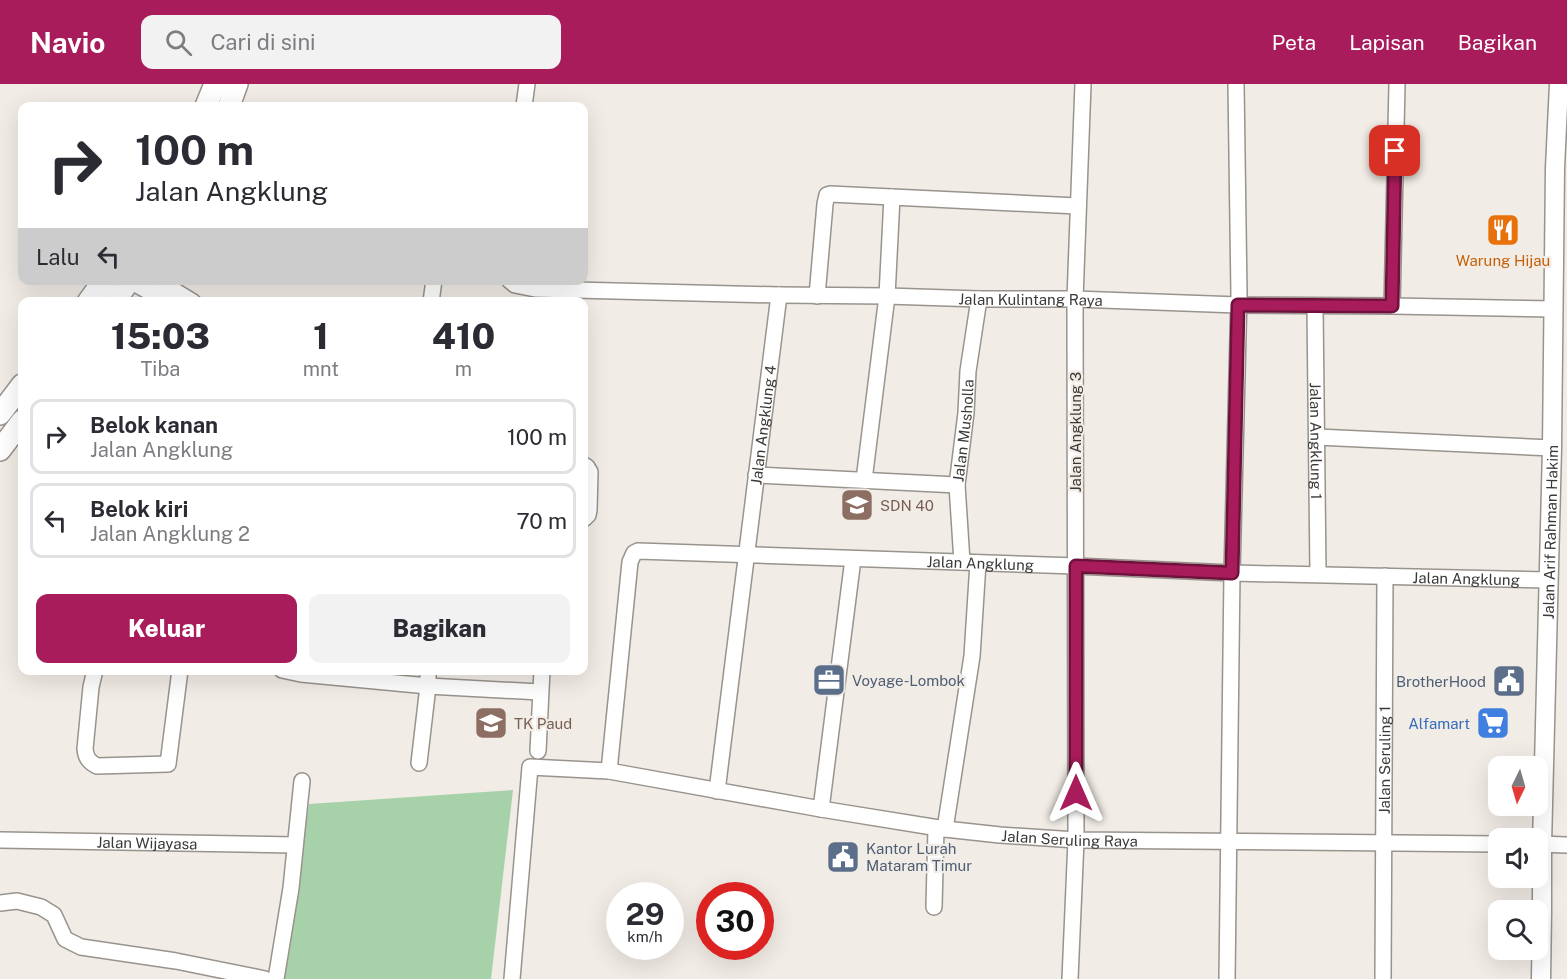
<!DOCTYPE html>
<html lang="id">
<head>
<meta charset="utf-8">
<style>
	:root { --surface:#fff; --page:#f2f2f3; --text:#2b2b33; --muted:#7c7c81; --line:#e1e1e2; --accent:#a91c5c }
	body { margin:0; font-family:"Public Sans",sans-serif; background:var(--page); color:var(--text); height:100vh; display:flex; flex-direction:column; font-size:22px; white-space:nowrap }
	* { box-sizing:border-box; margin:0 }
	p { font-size:20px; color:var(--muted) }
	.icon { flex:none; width:33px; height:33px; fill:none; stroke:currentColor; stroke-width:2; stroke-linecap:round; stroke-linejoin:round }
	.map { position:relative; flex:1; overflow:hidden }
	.side { position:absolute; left:18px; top:213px; width:570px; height:378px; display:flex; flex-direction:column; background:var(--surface); border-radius:12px; box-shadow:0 6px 24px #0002 }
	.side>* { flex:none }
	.hud { position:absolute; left:18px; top:18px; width:570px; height:183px; border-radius:12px; box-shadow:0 6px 24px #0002; background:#fff; color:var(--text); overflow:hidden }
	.needle { width:39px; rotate:185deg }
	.fabs { position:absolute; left:1488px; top:672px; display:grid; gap:12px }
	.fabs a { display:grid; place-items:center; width:60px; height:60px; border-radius:12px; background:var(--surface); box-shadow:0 6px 24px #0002; font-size:30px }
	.speed { position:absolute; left:606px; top:798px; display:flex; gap:12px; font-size:30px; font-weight:700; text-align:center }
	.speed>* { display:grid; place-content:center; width:78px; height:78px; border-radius:50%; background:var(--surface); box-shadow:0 6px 24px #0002; line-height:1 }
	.speed small { font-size:15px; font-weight:400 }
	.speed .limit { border:9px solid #d22; background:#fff; color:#111 }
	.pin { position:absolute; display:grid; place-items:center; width:51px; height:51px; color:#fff; margin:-26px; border-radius:12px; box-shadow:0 3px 9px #0006 }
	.me { position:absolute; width:66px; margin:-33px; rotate:0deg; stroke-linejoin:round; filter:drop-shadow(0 0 4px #0008) }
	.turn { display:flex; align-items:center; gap:21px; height:126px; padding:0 18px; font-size:27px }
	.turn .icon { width:78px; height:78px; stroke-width:2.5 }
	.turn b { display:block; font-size:42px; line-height:51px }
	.then { display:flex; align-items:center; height:57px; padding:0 18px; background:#0003; gap:12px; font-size:22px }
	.eta { display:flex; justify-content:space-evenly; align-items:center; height:102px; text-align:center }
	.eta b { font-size:36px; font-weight:800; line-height:42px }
	.button { display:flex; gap:12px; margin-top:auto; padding:12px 18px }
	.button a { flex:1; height:69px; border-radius:12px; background:var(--accent); color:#fff; font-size:24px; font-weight:800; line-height:69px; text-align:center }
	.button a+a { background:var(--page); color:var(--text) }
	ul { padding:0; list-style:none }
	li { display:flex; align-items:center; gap:18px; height:75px; margin:0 12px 9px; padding:0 6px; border:3px solid var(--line); border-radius:12px }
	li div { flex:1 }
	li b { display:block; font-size:22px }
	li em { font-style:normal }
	header { display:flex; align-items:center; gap:36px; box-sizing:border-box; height:84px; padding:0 30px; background:var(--accent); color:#fff }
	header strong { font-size:28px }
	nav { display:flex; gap:33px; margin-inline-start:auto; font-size:21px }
	.search { width:420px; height:54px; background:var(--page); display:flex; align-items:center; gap:15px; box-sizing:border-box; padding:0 21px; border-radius:12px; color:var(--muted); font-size:22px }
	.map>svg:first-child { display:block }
</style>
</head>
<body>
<header>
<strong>Navio</strong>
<div class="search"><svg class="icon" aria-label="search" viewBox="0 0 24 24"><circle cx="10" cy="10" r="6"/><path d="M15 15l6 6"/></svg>Cari di sini</div>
<nav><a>Peta</a><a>Lapisan</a><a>Bagikan</a></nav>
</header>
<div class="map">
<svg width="1567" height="895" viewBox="0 0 1567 895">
	<rect width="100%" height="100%" fill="#f1ece5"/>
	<!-- garden -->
	<path fill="#a7d2a9" d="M513,706L491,895H283L309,720Z"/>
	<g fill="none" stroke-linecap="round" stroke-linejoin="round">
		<defs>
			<g id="minor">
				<path d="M524,22L527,0"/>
				<path d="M157,196L193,218"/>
				<path id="s1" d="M509,196L515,201L535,205L779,211L887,212L979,215H1075L1238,221L1392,222L1554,225"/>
				<path d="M130,197L167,218"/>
				<path d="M817,212L825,120L827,111L830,110L892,113"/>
				<path d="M431,218L434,196"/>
				<path d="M1392,222L1397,0"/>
				<path id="s2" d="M1315,223L1318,490"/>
				<path d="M1317,353L1552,364"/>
				<path d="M584,381L587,383L590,388L589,426L588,431L584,435"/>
				<path d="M756,391L957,401"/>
				<path d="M864,396L887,212L892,113L1077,122"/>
				<path id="s3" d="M962,478L957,401L966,329L968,287L979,215"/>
				<path d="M95,586L91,603L85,665C86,674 89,678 97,682L168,680L180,586"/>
				<path d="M282,586L301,590L428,602L540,608"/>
				<path d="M538,667L542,586"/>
				<path d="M419,679L428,602V586"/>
				<path id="s4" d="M609,687L630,478L634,469L638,467L1076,482L1232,489L1548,496"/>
				<path id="s5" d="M717,707L779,211"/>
				<path d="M821,725L853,475"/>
				<path d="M945,745L972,572L978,479"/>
				<path id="s6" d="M0,756L295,761"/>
				<path d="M1538,760L1567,761"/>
				<path d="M0,819L17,817L41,823L54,831L65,855L81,863L176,877L265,895"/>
				<path d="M934,823L936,744"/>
				<path d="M276,895L291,804L302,697"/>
				<path id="s7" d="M512,895L530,683L609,687L821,725L945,745L1000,751L1076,756L1498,760"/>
				<path d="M1070,895L1076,756L1075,215L1083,0"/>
				<path d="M1227,895L1232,489L1239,211L1236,0"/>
				<path id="s8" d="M1383,895L1385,492"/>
			</g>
			<g id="tertiary">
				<path id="s9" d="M1541,895L1542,828V760L1552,364L1555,84L1559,0"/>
			</g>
			<path id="secondary" d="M206,22L215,0
				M229,22L237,0
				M88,218L104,196
				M114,218L130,196
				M0,330L22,301
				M0,366L22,337"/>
		</defs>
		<!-- minor casing -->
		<use href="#minor" stroke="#98938c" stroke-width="18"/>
		<!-- tertiary casing -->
		<use href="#tertiary" stroke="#98938c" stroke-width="21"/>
		<!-- secondary casing -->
		<use href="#secondary" stroke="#98938c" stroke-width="24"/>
		<!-- minor -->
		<use href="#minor" stroke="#fff" stroke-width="15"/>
		<!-- tertiary -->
		<use href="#tertiary" stroke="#fff" stroke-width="18"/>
		<!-- secondary -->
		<use href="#secondary" stroke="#fff" stroke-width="21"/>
	</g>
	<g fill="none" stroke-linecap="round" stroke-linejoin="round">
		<defs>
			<path id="route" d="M1076,709V482L1232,489L1238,221L1392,222L1395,67"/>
		</defs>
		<!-- route casing -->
		<use href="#route" stroke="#6e123c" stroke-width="15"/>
		<!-- route -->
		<use href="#route" stroke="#a91c5c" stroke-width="10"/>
	</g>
	<!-- icons -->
	<defs>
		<symbol id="restaurant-square" viewBox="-11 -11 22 22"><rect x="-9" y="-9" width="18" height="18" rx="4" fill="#e8710a" stroke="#f1ece5"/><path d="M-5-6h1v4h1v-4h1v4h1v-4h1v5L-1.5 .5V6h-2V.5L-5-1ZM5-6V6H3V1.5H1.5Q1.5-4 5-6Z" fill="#fff"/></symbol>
		<symbol id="school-square" viewBox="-11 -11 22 22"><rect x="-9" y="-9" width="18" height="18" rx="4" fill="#8d6e63" stroke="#f1ece5"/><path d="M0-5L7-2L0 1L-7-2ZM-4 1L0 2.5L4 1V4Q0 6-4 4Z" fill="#fff"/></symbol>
		<symbol id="office-square" viewBox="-11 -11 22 22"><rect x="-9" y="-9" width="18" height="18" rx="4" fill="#5c6f8a" stroke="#f1ece5"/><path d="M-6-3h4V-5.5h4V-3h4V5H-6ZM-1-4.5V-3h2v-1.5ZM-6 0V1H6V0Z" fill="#fff"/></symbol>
		<symbol id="civic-square" viewBox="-11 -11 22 22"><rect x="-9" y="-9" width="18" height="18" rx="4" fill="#5c6f8a" stroke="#f1ece5"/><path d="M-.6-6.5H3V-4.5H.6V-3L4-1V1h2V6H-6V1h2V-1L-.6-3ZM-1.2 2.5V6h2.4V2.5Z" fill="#fff"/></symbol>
		<symbol id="supermarket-square" viewBox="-11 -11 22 22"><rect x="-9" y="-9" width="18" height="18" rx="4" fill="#3f7fe0" stroke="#f1ece5"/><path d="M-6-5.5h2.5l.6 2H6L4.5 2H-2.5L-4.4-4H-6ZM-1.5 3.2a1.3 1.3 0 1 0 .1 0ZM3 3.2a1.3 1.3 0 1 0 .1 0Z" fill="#fff"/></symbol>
	</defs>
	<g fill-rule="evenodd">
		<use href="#restaurant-square" x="1484" y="127" width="38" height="38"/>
		<use href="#school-square" x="838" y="402" width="38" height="38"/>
		<use href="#office-square" x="810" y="577" width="38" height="38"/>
		<use href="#civic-square" x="1490" y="578" width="38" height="38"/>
		<use href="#school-square" x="472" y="620" width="38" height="38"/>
		<use href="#supermarket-square" x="1474" y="620" width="38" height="38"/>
		<use href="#civic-square" x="824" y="754" width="38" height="38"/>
	</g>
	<g text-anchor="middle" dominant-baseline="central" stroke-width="4.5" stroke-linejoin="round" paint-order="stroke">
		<!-- food labels -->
		<g font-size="15" fill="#c56008" stroke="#f1ece5">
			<text x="1503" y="176">Warung Hijau</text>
		</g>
		<!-- street labels -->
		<g font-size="15" fill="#3c3a38" stroke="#f1ece5">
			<text stroke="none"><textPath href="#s1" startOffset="524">Jalan Kulintang Raya</textPath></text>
			<text stroke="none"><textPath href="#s5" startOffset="369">Jalan Angklung 4</textPath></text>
			<text stroke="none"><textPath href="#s3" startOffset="132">Jalan Musholla</textPath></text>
			<text transform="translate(1075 348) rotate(-90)">Jalan Angklung 3</text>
			<text stroke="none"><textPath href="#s2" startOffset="134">Jalan Angklung 1</textPath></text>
			<text stroke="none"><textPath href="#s9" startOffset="447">Jalan Arif Rahman Hakim</textPath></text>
			<text stroke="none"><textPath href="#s4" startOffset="567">Jalan Angklung</textPath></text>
			<text stroke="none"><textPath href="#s4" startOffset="1053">Jalan Angklung</textPath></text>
			<text stroke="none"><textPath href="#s8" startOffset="219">Jalan Seruling 1</textPath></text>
			<text stroke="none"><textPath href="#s7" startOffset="758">Jalan Seruling Raya</textPath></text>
			<text stroke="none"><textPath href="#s6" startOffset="147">Jalan Wijayasa</textPath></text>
		</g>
		<!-- education labels -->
		<g font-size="15" fill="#785e54" stroke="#f1ece5" text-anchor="start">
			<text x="880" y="421">SDN 40</text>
			<text x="514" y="639">TK Paud</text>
		</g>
		<!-- service labels -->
		<g font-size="15" fill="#4e5e75" stroke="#f1ece5" text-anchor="start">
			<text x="852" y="596">Voyage-Lombok</text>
			<text x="1486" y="597" text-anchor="end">BrotherHood</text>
			<text x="866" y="764">Kantor Lurah<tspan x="866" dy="17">Mataram Timur</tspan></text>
		</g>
		<!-- shop labels -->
		<g font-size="15" fill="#366cbe" stroke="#f1ece5" text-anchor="end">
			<text x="1470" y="639">Alfamart</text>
		</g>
	</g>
</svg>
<div class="fabs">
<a><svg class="needle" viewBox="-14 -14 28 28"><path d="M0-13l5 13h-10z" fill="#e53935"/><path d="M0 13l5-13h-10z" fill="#7c7c81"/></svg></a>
<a><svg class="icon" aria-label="sound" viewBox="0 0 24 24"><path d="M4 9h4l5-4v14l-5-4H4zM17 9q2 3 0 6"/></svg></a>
<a><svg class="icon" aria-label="search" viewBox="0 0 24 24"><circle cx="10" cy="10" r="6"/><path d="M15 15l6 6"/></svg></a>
</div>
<div class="speed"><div>29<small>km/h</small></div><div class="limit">30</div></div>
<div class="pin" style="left:1395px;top:67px;background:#d93025"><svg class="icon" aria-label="arrive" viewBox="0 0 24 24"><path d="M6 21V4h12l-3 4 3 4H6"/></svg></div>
<svg class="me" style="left:1076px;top:709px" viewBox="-20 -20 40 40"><path d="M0-17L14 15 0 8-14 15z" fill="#a91c5c" stroke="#fff" stroke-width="4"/></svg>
<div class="hud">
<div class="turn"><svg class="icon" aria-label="right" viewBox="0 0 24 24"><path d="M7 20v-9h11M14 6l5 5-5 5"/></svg><div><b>100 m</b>Jalan Angklung</div></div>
<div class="then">Lalu<svg class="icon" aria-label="left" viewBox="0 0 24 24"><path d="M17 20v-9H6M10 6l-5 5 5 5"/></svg></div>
</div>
<section class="side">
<div class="eta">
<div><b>15:03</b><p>Tiba</p></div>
<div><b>1</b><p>mnt</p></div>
<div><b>410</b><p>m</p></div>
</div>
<ul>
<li><svg class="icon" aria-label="right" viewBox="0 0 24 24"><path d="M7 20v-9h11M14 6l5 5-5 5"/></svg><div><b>Belok kanan</b><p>Jalan Angklung</p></div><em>100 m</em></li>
<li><svg class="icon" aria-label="left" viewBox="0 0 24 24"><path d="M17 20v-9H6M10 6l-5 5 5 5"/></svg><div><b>Belok kiri</b><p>Jalan Angklung 2</p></div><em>70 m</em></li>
</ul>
<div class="button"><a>Keluar</a><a>Bagikan</a></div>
</section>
</div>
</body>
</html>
